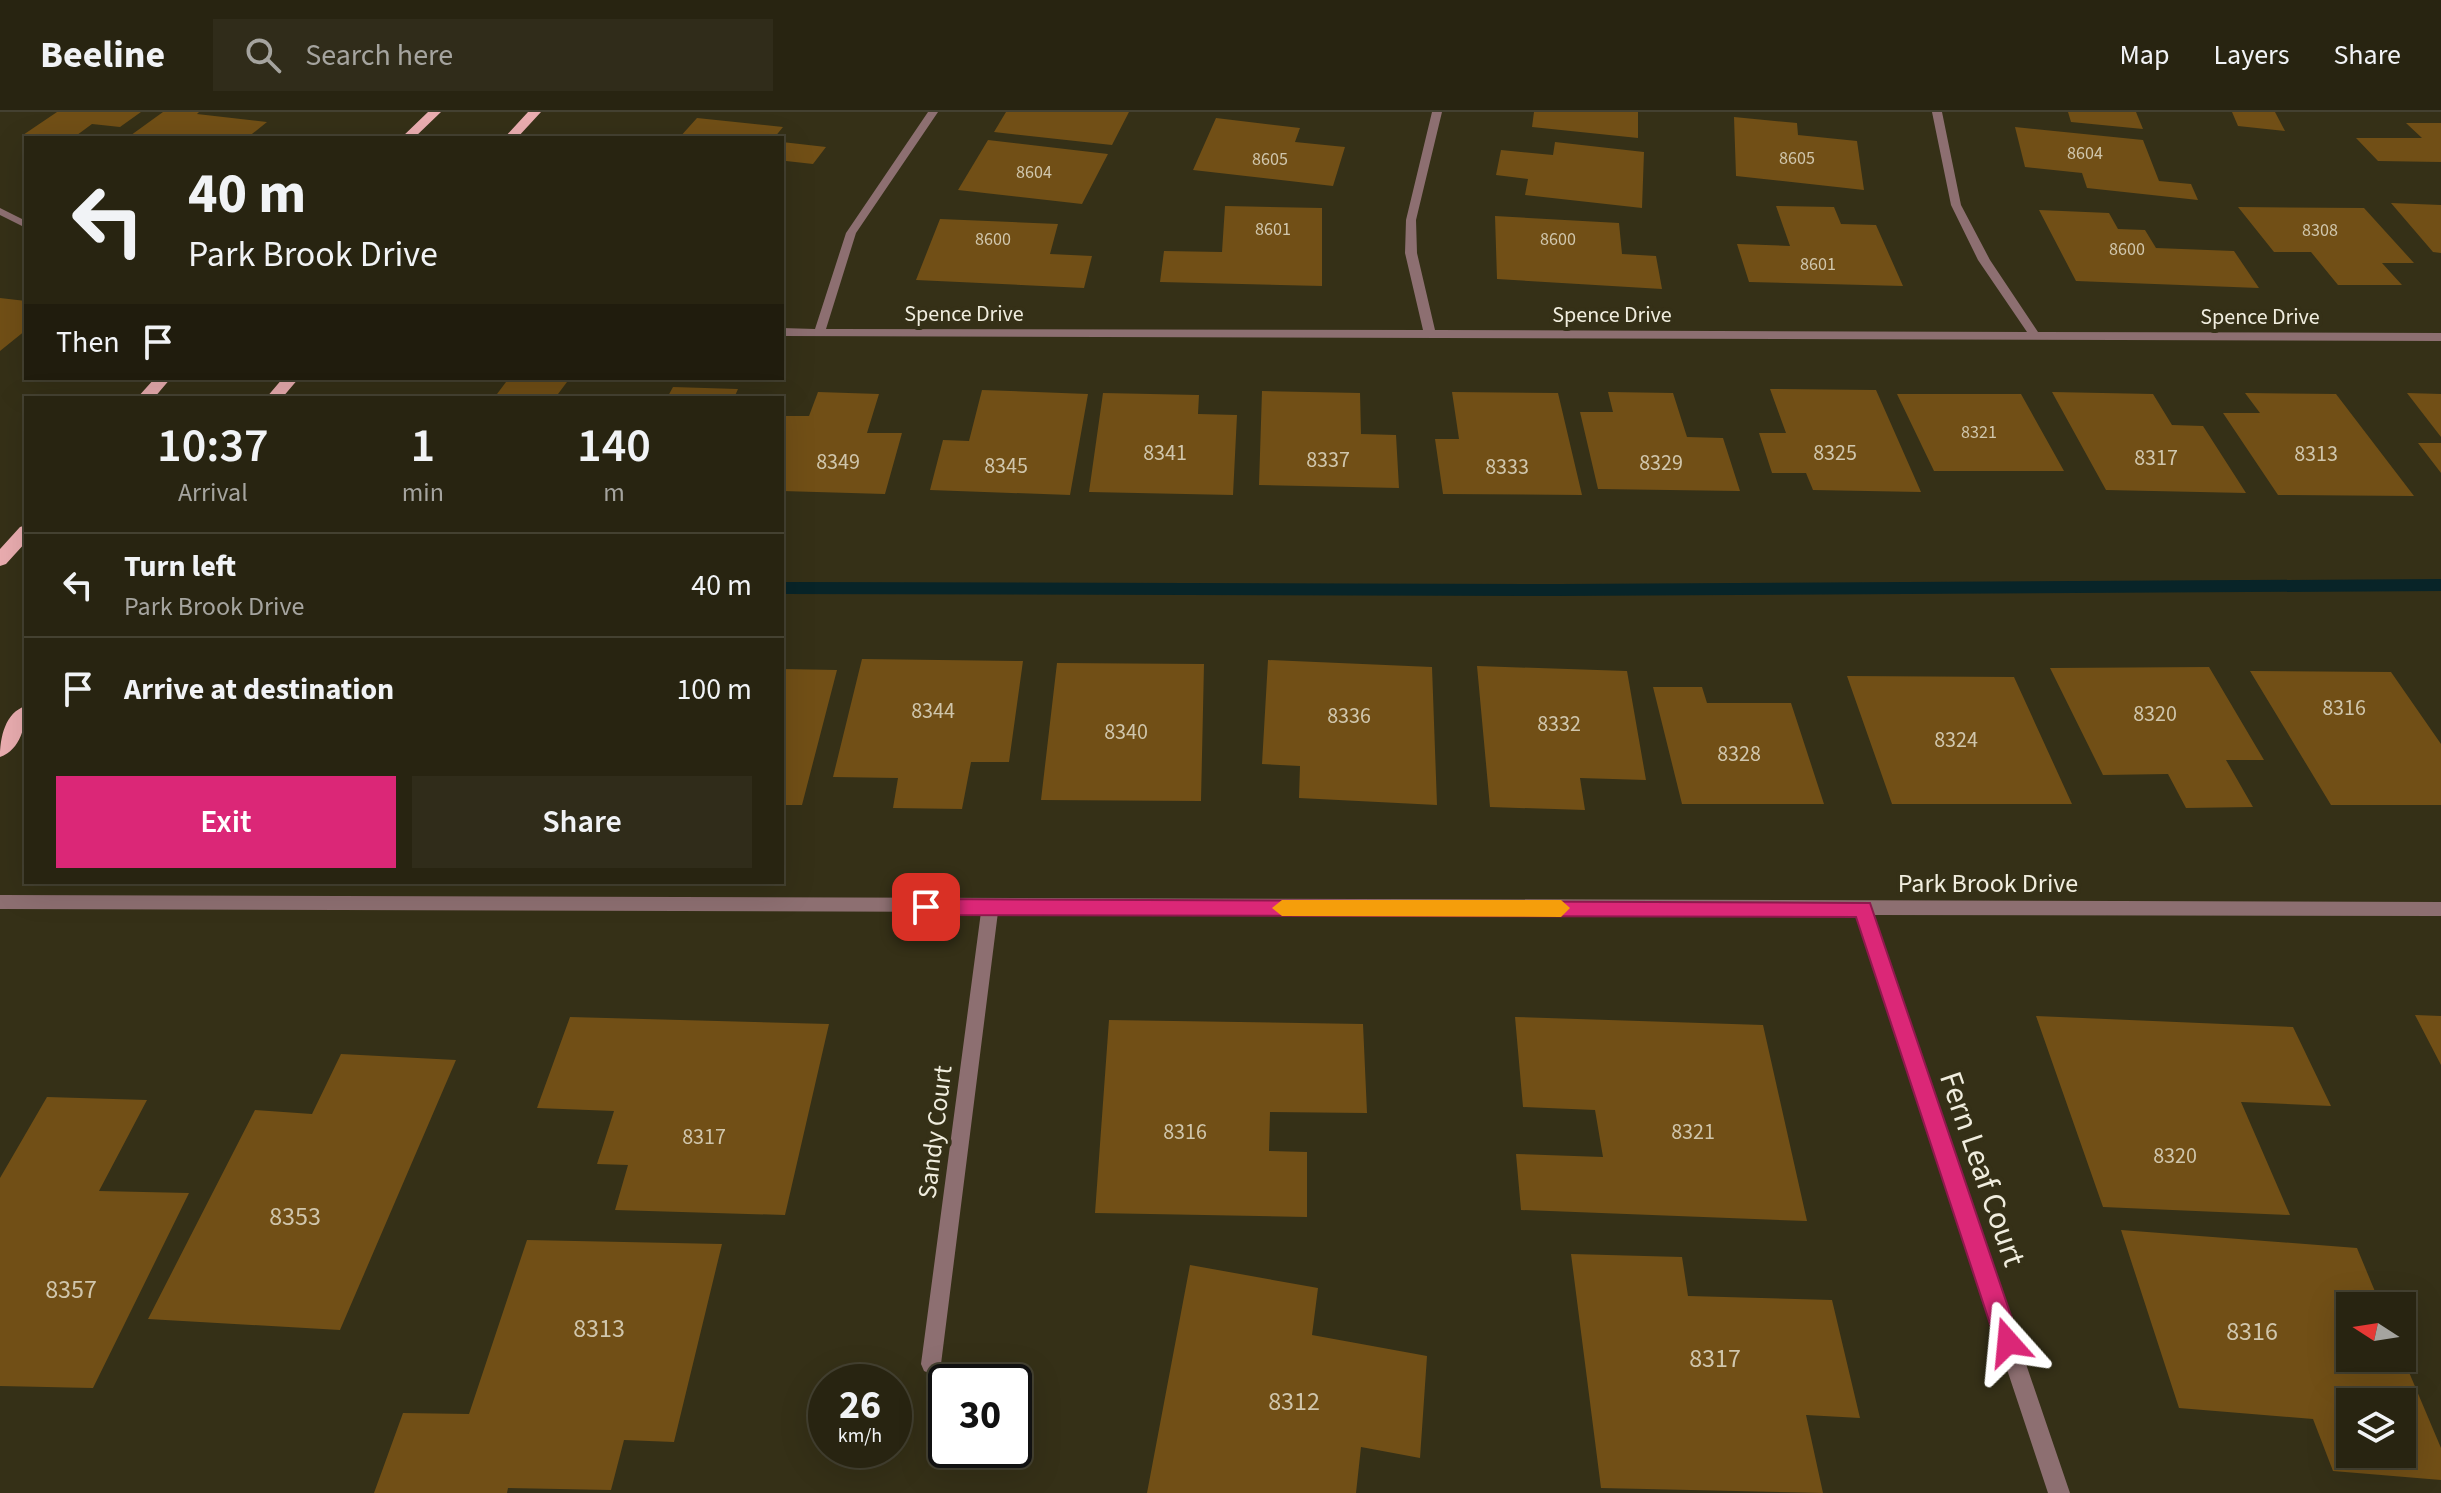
<!DOCTYPE html>
<html lang="en">
<head>
<meta charset="utf-8">
<style>
	:root { --surface:#282411; --page:#302c1a; --text:#f1f3f6; --muted:#a5a49f; --line:#444131; --accent:#db2777 }
	body { margin:0; font-family:"Source Sans 3",sans-serif; background:var(--page); color:var(--text); height:100vh; display:flex; flex-direction:column; font-size:30px; white-space:nowrap }
	* { box-sizing:border-box; margin:0 }
	p { font-size:26px; color:var(--muted) }
	.icon { flex:none; width:44px; height:44px; fill:none; stroke:currentColor; stroke-width:2; stroke-linecap:round; stroke-linejoin:round }
	.map { position:relative; flex:1; overflow:hidden }
	.side { position:absolute; left:24px; top:284px; width:760px; height:488px; display:flex; flex-direction:column; background:var(--surface); border-radius:0px; box-shadow:0 8px 32px #0002,0 0 0 2px var(--line) }
	.side>* { flex:none }
	.banner { position:absolute; left:24px; top:24px; width:760px; height:244px; border-radius:0px; box-shadow:0 8px 32px #0002,0 0 0 2px var(--line); background:#282411; color:var(--text); overflow:hidden }
	.needle { width:52px; rotate:282deg }
	.buttons { position:absolute; left:2336px; top:1180px; display:grid; gap:16px }
	.buttons a { display:grid; place-items:center; width:80px; height:80px; border-radius:0px; background:var(--surface); box-shadow:0 8px 32px #0002,0 0 0 2px var(--line); font-size:40px }
	.speed { position:absolute; left:808px; top:1252px; display:flex; gap:16px; font-size:40px; font-weight:700; text-align:center }
	.speed>* { display:grid; place-content:center; width:104px; height:104px; border-radius:50%; background:var(--surface); box-shadow:0 8px 32px #0002,0 0 0 2px var(--line); line-height:1 }
	.speed small { font-size:20px; font-weight:400 }
	.speed .limit { border:4px solid #111; border-radius:12px; background:#fff; color:#111 }
	.pin { position:absolute; display:grid; place-items:center; width:68px; height:68px; color:#fff; margin:-34px; border-radius:16px; box-shadow:0 4px 12px #0006 }
	.me { position:absolute; width:88px; margin:-44px; rotate:342deg; stroke-linejoin:round; filter:drop-shadow(0 0 6px #0008) }
	.turn { display:flex; align-items:center; gap:28px; height:168px; padding:0 32px; font-size:36px }
	.turn .icon { width:104px; height:104px; stroke-width:2.5 }
	.turn b { display:block; font-size:56px; line-height:68px }
	.then { display:flex; align-items:center; height:76px; padding:0 32px; background:#0003; gap:16px; font-size:30px }
	.eta { display:flex; justify-content:space-evenly; align-items:center; height:136px; text-align:center }
	.eta b { font-size:48px; font-weight:600; line-height:56px }
	.action { display:flex; gap:16px; margin-top:auto; padding:16px 32px }
	.action a { flex:1; height:92px; border-radius:0px; background:var(--accent); color:#fff; font-size:32px; font-weight:600; line-height:92px; text-align:center }
	.action a+a { background:var(--page); color:var(--text) }
	ul { padding:0; list-style:none }
	li { display:flex; align-items:center; gap:24px; height:104px; padding:0 32px; border-top:2px solid var(--line) }
	li div { flex:1 }
	li b { display:block; font-size:30px }
	li em { font-style:normal }
	header { display:flex; align-items:center; gap:48px; box-sizing:border-box; height:112px; padding:0 40px; background:var(--surface); border-bottom:2px solid var(--line) }
	header strong { font-size:38px }
	nav { display:flex; gap:44px; margin-inline-start:auto; font-size:28px }
	.search { width:560px; height:72px; background:var(--page); display:flex; align-items:center; gap:20px; box-sizing:border-box; padding:0 28px; border-radius:0px; color:var(--muted); font-size:30px }
	.map>svg:first-child { display:block }
</style>
</head>
<body>
<header>
<strong>Beeline</strong>
<div class="search"><svg class="icon" aria-label="search" viewBox="0 0 24 24"><circle cx="10" cy="10" r="6"/><path d="M15 15l6 6"/></svg>Search here</div>
<nav><a>Map</a><a>Layers</a><a>Share</a></nav>
</header>
<div class="map">
<svg width="2441" height="1381" viewBox="0 0 2441 1381">
	<rect width="100%" height="100%" fill="#353017"/>
	<g fill="none" stroke-linecap="round" stroke-linejoin="round">
		<!-- stream -->
		<path fill="#082428" fill-rule="evenodd" d="M2441,467V479L1559,484L782,482V470L1559,472Z"/>
	</g>
	<!-- building -->
	<path fill="#714f16" fill-rule="evenodd" d="M57,0H141L120,15L92,12L73,26L23,23Z
		M163,0H199L197,2L267,10L247,26H127Z
		M1006,0H1129L1112,33L994,20Z
		M1534,0H1638V26L1532,15Z
		M2068,0H2136L2143,17L2071,10Z
		M2232,0H2275L2285,19L2238,14Z
		M1734,5L1797,11L1798,23L1857,29L1864,78L1736,64Z
		M697,6L783,15L774,26H679Z
		M1216,6L1300,16L1295,30L1345,35L1333,74L1193,58Z
		M2406,11H2441V50L2378,49L2356,26H2422Z
		M2015,15L2143,28L2159,69L2191,72L2198,88L2087,76L2082,61L2025,55Z
		M988,28L1108,42L1082,92L958,78Z
		M782,30L826,35L813,52L786,49L782,53Z
		M1555,30L1644,40L1642,96L1525,83L1528,67L1496,63L1501,38L1553,43Z
		M2391,91L2441,93V141L2433,140Z
		M1225,94L1322,96V174L1160,170L1164,139L1222,140Z
		M1776,94L1834,95L1841,112L1876,113L1903,174L1749,170L1737,132L1790,134Z
		M2238,95L2364,96L2414,151H2382L2402,173H2338L2311,140H2274Z
		M2039,98L2109,101L2118,117L2145,118L2156,136L2234,139L2259,176L2076,169Z
		M1495,104L1619,111L1622,142L1656,144L1662,177L1497,167Z
		M940,107L1058,112L1050,142L1092,144L1084,176L916,168Z
		M0,186L26,189V218L0,239Z
		M509,266H570L555,286H494Z
		M673,275L738,277L734,286H667Z
		M1770,277L1876,278L1921,380L1813,378L1806,361H1772L1759,321H1786Z
		M982,278L1088,282L1070,383L930,378L943,328L969,329Z
		M1262,279L1360,281L1361,322L1396,323L1399,376L1259,373Z
		M818,280L879,282L867,321H902L885,382L782,379V304H809Z
		M1452,280L1558,281L1582,383L1443,382L1435,327H1459Z
		M1608,280L1673,281L1687,325L1723,326L1740,379L1598,377L1580,300H1613Z
		M2052,280L2153,282L2172,313L2203,314L2246,381L2106,378Z
		M1103,281L1199,283L1198,302L1237,303L1233,383L1089,380Z
		M2245,281L2336,282L2414,384L2278,383L2223,301H2260Z
		M2407,281L2441,282V325Z
		M1897,282H2021L2064,359H1934Z
		M2418,331H2441V361Z
		M862,547L1023,549L1009,650H971L962,697L893,696L898,666L833,665Z
		M1268,548L1432,555L1437,693L1299,686L1300,654L1262,652Z
		M1057,551L1204,552L1201,689L1041,688Z
		M1477,554L1627,559L1646,668L1580,666L1585,698L1490,695Z
		M2209,555L2264,648H2226L2253,695L2186,696L2168,662L2103,663L2050,556Z
		M782,557L837,558L802,693H782Z
		M2250,559L2391,560L2441,632V693H2331Z
		M1847,564L2014,565L2072,692H1892Z
		M1653,575H1702L1707,591H1791L1824,692H1682Z
		M2415,903L2441,904V953Z
		M2036,904L2293,915L2331,994L2241,990L2290,1103L2103,1095Z
		M570,905L829,912L785,1103L615,1098L628,1053L597,1052L614,999L537,996Z
		M1515,905L1763,913L1807,1109L1521,1098L1516,1042L1603,1045L1595,998L1523,995Z
		M1109,908L1363,912L1367,1001L1270,1000L1269,1039L1307,1040V1105L1095,1101Z
		M341,942L456,948L340,1218L148,1207L255,998L312,1002Z
		M47,985L147,988L99,1079L189,1081L93,1276L0,1274V1066Z
		M2121,1118L2357,1136L2381,1194H2350V1246H2403L2441,1336V1368L2333,1359L2313,1307L2179,1296ZM2350,1290H2402V1342H2350Z
		M527,1128L722,1132L674,1330L624,1328L611,1378L508,1376L507,1381H374L403,1301L469,1302Z
		M1571,1142L1682,1145L1688,1184L1832,1188L1860,1306L1806,1303L1823,1381L1601,1376Z
		M1190,1153L1318,1176L1312,1223L1427,1244L1420,1346L1361,1335L1356,1381H1147Z"/>
	<g fill="none" stroke-linecap="round" stroke-linejoin="round">
		<!-- street -->
		<path fill="#8d6f71" fill-rule="evenodd" d="M928,0H938L856,121L826,217L1423,218L1405,141L1406,108L1432,0H1442L1416,108L1417,141L1435,218L2027,220L1978,148L1951,93L1932,0H1942L1961,93L1990,148L2038,220L2441,221V229L782,224V216L815,217L846,121Z
			M0,96L26,109V116L0,103Z
			M0,783L2441,790V804L1873,803L2070,1381H2048L1856,803L998,800L941,1252L938,1259L931,1262L924,1259L921,1252L981,800L0,797Z"/>
		<!-- primary -->
		<path fill="#eaadb0" fill-rule="evenodd" d="M428,0H441L414,26H401Z
			M528,0H541L517,26H504Z
			M155,266H171L154,286H137Z
			M283,266H299L282,286H266Z
			M26,413V430L6,452L0,454V437L20,415Z
			M26,594C26,612 21,638 0,645C0,626 5,600 26,594Z"/>
	</g>
	<!-- route -->
	<path fill="#db2777" stroke="#8e194d" stroke-width="2" d="M926,787L1870,791L2020,1230L2016,1238L2008,1242L2000,1238L1996,1230L1856,805L926,803L917,795Z"/>
	<!-- slow -->
	<path fill="#f59e0b" d="M1282,788H1561L1570,796L1561,805L1282,804L1272,796Z"/>
	<g text-anchor="middle" dominant-baseline="central" stroke-width="8" stroke-linejoin="round" paint-order="stroke">
		<!-- far-number labels -->
		<g font-size="18" fill="#d0c6ac">
			<text x="2085" y="41">8604</text>
			<text x="1797" y="46">8605</text>
			<text x="1270" y="47">8605</text>
			<text x="1034" y="60">8604</text>
			<text x="1273" y="117">8601</text>
			<text x="2320" y="118">8308</text>
			<text x="993" y="127">8600</text>
			<text x="1558" y="127">8600</text>
			<text x="2127" y="137">8600</text>
			<text x="1818" y="152">8601</text>
			<text x="1979" y="320">8321</text>
		</g>
		<!-- far-street labels -->
		<g font-size="22" fill="#f0edde" stroke="#353017">
			<text x="964" y="202">Spence Drive</text>
			<text x="1612" y="203">Spence Drive</text>
			<text x="2260" y="205">Spence Drive</text>
		</g>
		<!-- number labels -->
		<g font-size="22" fill="#d0c6ac">
			<text x="1165" y="341">8341</text>
			<text x="1835" y="341">8325</text>
			<text x="2316" y="342">8313</text>
			<text x="2156" y="346">8317</text>
			<text x="1328" y="348">8337</text>
			<text x="838" y="350">8349</text>
			<text x="1661" y="351">8329</text>
			<text x="1006" y="354">8345</text>
			<text x="1507" y="355">8333</text>
			<text x="2344" y="596">8316</text>
			<text x="933" y="599">8344</text>
			<text x="2155" y="602">8320</text>
			<text x="1349" y="604">8336</text>
			<text x="1559" y="612">8332</text>
			<text x="1126" y="620">8340</text>
			<text x="1956" y="628">8324</text>
			<text x="1739" y="642">8328</text>
			<text x="1185" y="1020">8316</text>
			<text x="1693" y="1020">8321</text>
			<text x="704" y="1025">8317</text>
			<text x="2175" y="1044">8320</text>
		</g>
		<!-- street labels -->
		<g font-size="26" fill="#f0edde" stroke="#353017">
			<text x="1988" y="771">Park Brook Drive</text>
			<text transform="translate(935 1020) rotate(-83)">Sandy Court</text>
		</g>
		<!-- near-number labels -->
		<g font-size="26" fill="#d0c6ac">
			<text x="295" y="1104">8353</text>
			<text x="71" y="1177">8357</text>
			<text x="599" y="1216">8313</text>
			<text x="2252" y="1219">8316</text>
			<text x="1715" y="1246">8317</text>
			<text x="1294" y="1289">8312</text>
		</g>
		<!-- near-street labels -->
		<g font-size="32" fill="#f0edde" stroke="#353017">
			<text transform="translate(1982 1057) rotate(71)">Fern Leaf Court</text>
		</g>
	</g>
</svg>
<div class="buttons">
<a><svg class="needle" viewBox="-14 -14 28 28"><path d="M0-13l5 13h-10z" fill="#e53935"/><path d="M0 13l5-13h-10z" fill="#a5a49f"/></svg></a>
<a><svg class="icon" aria-label="layers" viewBox="0 0 24 24"><path d="M12 4l9 5-9 5-9-5zM3 14l9 5 9-5"/></svg></a>
</div>
<div class="speed"><div>26<small>km/h</small></div><div class="limit">30</div></div>
<div class="pin" style="left:926px;top:795px;background:#d93025"><svg class="icon" aria-label="arrive" viewBox="0 0 24 24"><path d="M6 21V4h12l-3 4 3 4H6"/></svg></div>
<svg class="me" style="left:2008px;top:1230px" viewBox="-20 -20 40 40"><path d="M0-17L14 15 0 8-14 15z" fill="#db2777" stroke="#fff" stroke-width="4"/></svg>
<div class="banner">
<div class="turn"><svg class="icon" aria-label="left" viewBox="0 0 24 24"><path d="M17 20v-9H6M10 6l-5 5 5 5"/></svg><div><b>40 m</b>Park Brook Drive</div></div>
<div class="then">Then<svg class="icon" aria-label="arrive" viewBox="0 0 24 24"><path d="M6 21V4h12l-3 4 3 4H6"/></svg></div>
</div>
<section class="side">
<div class="eta">
<div><b>10:37</b><p>Arrival</p></div>
<div><b>1</b><p>min</p></div>
<div><b>140</b><p>m</p></div>
</div>
<ul>
<li><svg class="icon" aria-label="left" viewBox="0 0 24 24"><path d="M17 20v-9H6M10 6l-5 5 5 5"/></svg><div><b>Turn left</b><p>Park Brook Drive</p></div><em>40 m</em></li>
<li><svg class="icon" aria-label="arrive" viewBox="0 0 24 24"><path d="M6 21V4h12l-3 4 3 4H6"/></svg><div><b>Arrive at destination</b></div><em>100 m</em></li>
</ul>
<div class="action"><a>Exit</a><a>Share</a></div>
</section>
</div>
</body>
</html>
